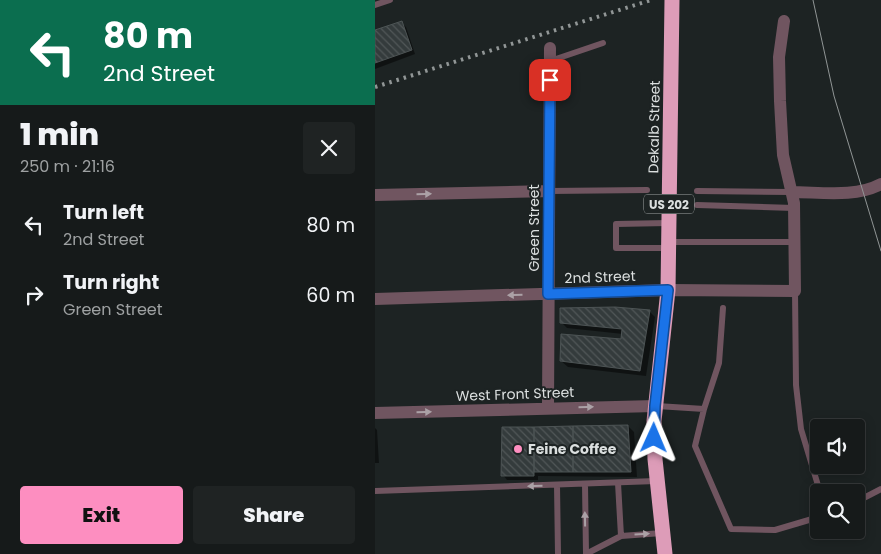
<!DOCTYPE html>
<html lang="en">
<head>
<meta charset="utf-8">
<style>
	:root { --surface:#161a1a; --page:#1f2323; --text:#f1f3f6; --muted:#9ea1a2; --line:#353839; --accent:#fd8ec0 }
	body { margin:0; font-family:Poppins,sans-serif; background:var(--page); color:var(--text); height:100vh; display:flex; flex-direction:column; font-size:19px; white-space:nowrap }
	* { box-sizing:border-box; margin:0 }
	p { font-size:16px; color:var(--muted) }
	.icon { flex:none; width:28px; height:28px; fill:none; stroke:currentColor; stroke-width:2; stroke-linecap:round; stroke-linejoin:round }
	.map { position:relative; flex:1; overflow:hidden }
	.side { display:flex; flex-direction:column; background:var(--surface); width:375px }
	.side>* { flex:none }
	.banner { background:#0b6e4f; color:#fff; overflow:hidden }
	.buttons { position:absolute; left:435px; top:419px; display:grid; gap:10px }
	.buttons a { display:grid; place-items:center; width:55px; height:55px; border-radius:5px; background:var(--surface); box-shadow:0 2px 12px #0003,0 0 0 1px var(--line); font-size:25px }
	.pin { position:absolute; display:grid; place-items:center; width:42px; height:42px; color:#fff; margin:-21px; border-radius:10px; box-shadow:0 2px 8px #0006 }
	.me { position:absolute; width:55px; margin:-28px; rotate:1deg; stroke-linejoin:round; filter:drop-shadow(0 0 4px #0008) }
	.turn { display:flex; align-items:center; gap:18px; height:105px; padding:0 20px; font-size:22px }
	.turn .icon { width:65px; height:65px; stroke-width:2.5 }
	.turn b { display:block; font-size:35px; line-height:42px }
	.round { display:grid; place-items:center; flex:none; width:52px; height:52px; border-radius:5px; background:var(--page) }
	.headline { display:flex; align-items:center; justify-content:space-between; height:85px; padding:0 20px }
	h1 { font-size:30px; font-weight:800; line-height:38px }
	.cta { display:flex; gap:10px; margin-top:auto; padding:10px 20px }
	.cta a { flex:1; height:58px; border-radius:5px; background:var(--accent); color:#111; font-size:20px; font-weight:800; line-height:58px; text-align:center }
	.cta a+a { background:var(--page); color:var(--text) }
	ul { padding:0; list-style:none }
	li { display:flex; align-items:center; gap:15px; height:70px; padding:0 20px }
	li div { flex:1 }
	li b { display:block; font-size:19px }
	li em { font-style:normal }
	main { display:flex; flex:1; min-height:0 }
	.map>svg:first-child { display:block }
</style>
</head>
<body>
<main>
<section class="side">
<div class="banner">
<div class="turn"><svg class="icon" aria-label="left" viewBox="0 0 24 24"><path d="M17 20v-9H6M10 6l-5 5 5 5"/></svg><div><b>80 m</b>2nd Street</div></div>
</div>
<div class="headline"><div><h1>1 min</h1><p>250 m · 21:16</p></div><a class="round"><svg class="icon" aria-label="close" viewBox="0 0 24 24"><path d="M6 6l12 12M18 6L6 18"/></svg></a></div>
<ul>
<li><svg class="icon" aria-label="left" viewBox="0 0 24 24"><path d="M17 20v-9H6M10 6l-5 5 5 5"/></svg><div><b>Turn left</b><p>2nd Street</p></div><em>80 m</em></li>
<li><svg class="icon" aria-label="right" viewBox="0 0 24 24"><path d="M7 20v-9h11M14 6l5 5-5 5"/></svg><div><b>Turn right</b><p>Green Street</p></div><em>60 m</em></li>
</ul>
<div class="cta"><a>Exit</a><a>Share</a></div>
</section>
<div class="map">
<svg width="506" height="554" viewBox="0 0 506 554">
	<defs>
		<pattern id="building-back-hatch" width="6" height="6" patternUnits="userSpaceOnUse" patternTransform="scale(1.25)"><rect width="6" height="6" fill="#343b3c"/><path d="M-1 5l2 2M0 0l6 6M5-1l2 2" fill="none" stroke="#515758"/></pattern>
	</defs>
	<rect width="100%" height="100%" fill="#1d2323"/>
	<!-- shadow -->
	<path fill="#0007" d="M26,23L31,27L40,54L0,69V32Z
		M274,311L280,317L271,376L193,367L186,361L247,341L248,334L192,328L186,322Z
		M253,426L259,432L262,477L163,476V480H132L128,475Z
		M0,428L2,430L4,463H0Z"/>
	<!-- building -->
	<path fill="url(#building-back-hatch)" stroke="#4d5455" d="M27,21L37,50L0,63V30Z
		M240,307L275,310L265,371L185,361L186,334L246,339L247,329L185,323V308Z
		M253,425L256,472H198V426Z
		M198,426V472H159V427Z
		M127,427H159V476H126Z"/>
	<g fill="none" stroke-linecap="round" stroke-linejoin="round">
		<!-- lane -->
		<path stroke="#705560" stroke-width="6" d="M0,5L15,0
			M175,61L228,43
			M174,191L272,190
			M322,191L416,192
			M322,205L419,208
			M294,242H420
			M293,248H241V224L293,223
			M420,291L421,385L426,429L445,492
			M282,406L329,409L320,446L356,529L400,530L444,517
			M329,409L344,363L348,308
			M243,483L246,536
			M210,484L211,554
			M182,485L183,554
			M0,491L281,481
			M481,502L506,489
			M211,554L246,536L287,533"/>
		<!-- street -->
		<path stroke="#705560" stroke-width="12" d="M416,192C445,192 480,198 506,184
			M0,195L174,191
			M0,299L293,290L420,291L419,203L408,155L405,101L404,57L409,21
			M173,408L175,48
			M0,413L280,406"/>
		<!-- highway -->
		<path stroke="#dd9cb8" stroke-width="15" d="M290,554L280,459L279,421L293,290L297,0"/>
		<!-- tram -->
		<path stroke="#919696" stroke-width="1" d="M438,0L459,96L506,251"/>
		<!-- rail -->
		<path stroke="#919696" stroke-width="4" stroke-dasharray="2.5 5" stroke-linecap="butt" d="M0,87L276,0"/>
	</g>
	<!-- one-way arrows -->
	<defs><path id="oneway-solid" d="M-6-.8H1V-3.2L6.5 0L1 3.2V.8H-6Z" transform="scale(1.25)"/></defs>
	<g fill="#aba1a6">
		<use href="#oneway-solid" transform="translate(49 194) rotate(-1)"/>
		<use href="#oneway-solid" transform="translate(140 295) rotate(178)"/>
		<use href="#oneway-solid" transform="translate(211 407) rotate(-2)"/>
		<use href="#oneway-solid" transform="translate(49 412) rotate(-2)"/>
		<use href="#oneway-solid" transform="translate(160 486) rotate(178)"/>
		<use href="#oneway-solid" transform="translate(210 519) rotate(-91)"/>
		<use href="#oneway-solid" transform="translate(267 534) rotate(-4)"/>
	</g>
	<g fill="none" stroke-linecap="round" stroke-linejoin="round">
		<defs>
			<path id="route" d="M175,80L173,294L293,290L280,406L279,438"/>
		</defs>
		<!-- route casing -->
		<use href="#route" stroke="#114b97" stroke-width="12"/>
		<!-- route -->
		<use href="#route" stroke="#1a73e8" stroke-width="9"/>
	</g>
	<!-- markers -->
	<circle fill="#fd8ec0" stroke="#1d2323" stroke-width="2" cx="143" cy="449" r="5"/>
	<g text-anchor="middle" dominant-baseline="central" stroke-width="4" stroke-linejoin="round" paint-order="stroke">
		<!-- shield labels -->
		<rect fill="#1d2323" stroke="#a2a7a7" stroke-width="1" x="269" y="194.5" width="50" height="19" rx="4"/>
		<g font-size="12" font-weight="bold" fill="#dbdfdf">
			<text x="294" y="204">US 202</text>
		</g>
		<!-- street labels -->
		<g font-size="14" fill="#dbdfdf" stroke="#1d2323">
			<text transform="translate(279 127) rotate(-89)">Dekalb Street</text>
			<text transform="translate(159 228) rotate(-90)">Green Street</text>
			<text transform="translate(225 277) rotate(-2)">2nd Street</text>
			<text transform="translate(140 394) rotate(-2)">West Front Street</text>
		</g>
		<!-- poi labels -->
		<g font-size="14" font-weight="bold" fill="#dbdfdf" stroke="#1d2323" text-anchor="start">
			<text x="153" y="449">Feine Coffee</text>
		</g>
	</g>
</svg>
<div class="buttons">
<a><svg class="icon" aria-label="sound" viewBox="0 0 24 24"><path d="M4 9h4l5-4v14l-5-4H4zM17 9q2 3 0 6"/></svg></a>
<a><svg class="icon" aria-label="search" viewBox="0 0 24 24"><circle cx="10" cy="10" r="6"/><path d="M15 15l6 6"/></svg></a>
</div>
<div class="pin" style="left:175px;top:80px;background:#d93025"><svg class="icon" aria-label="arrive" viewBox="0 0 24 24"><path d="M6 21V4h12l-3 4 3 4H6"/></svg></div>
<svg class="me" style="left:279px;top:438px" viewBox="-20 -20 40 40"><path d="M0-17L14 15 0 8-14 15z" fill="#1a73e8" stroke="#fff" stroke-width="4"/></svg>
</div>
</main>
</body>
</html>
